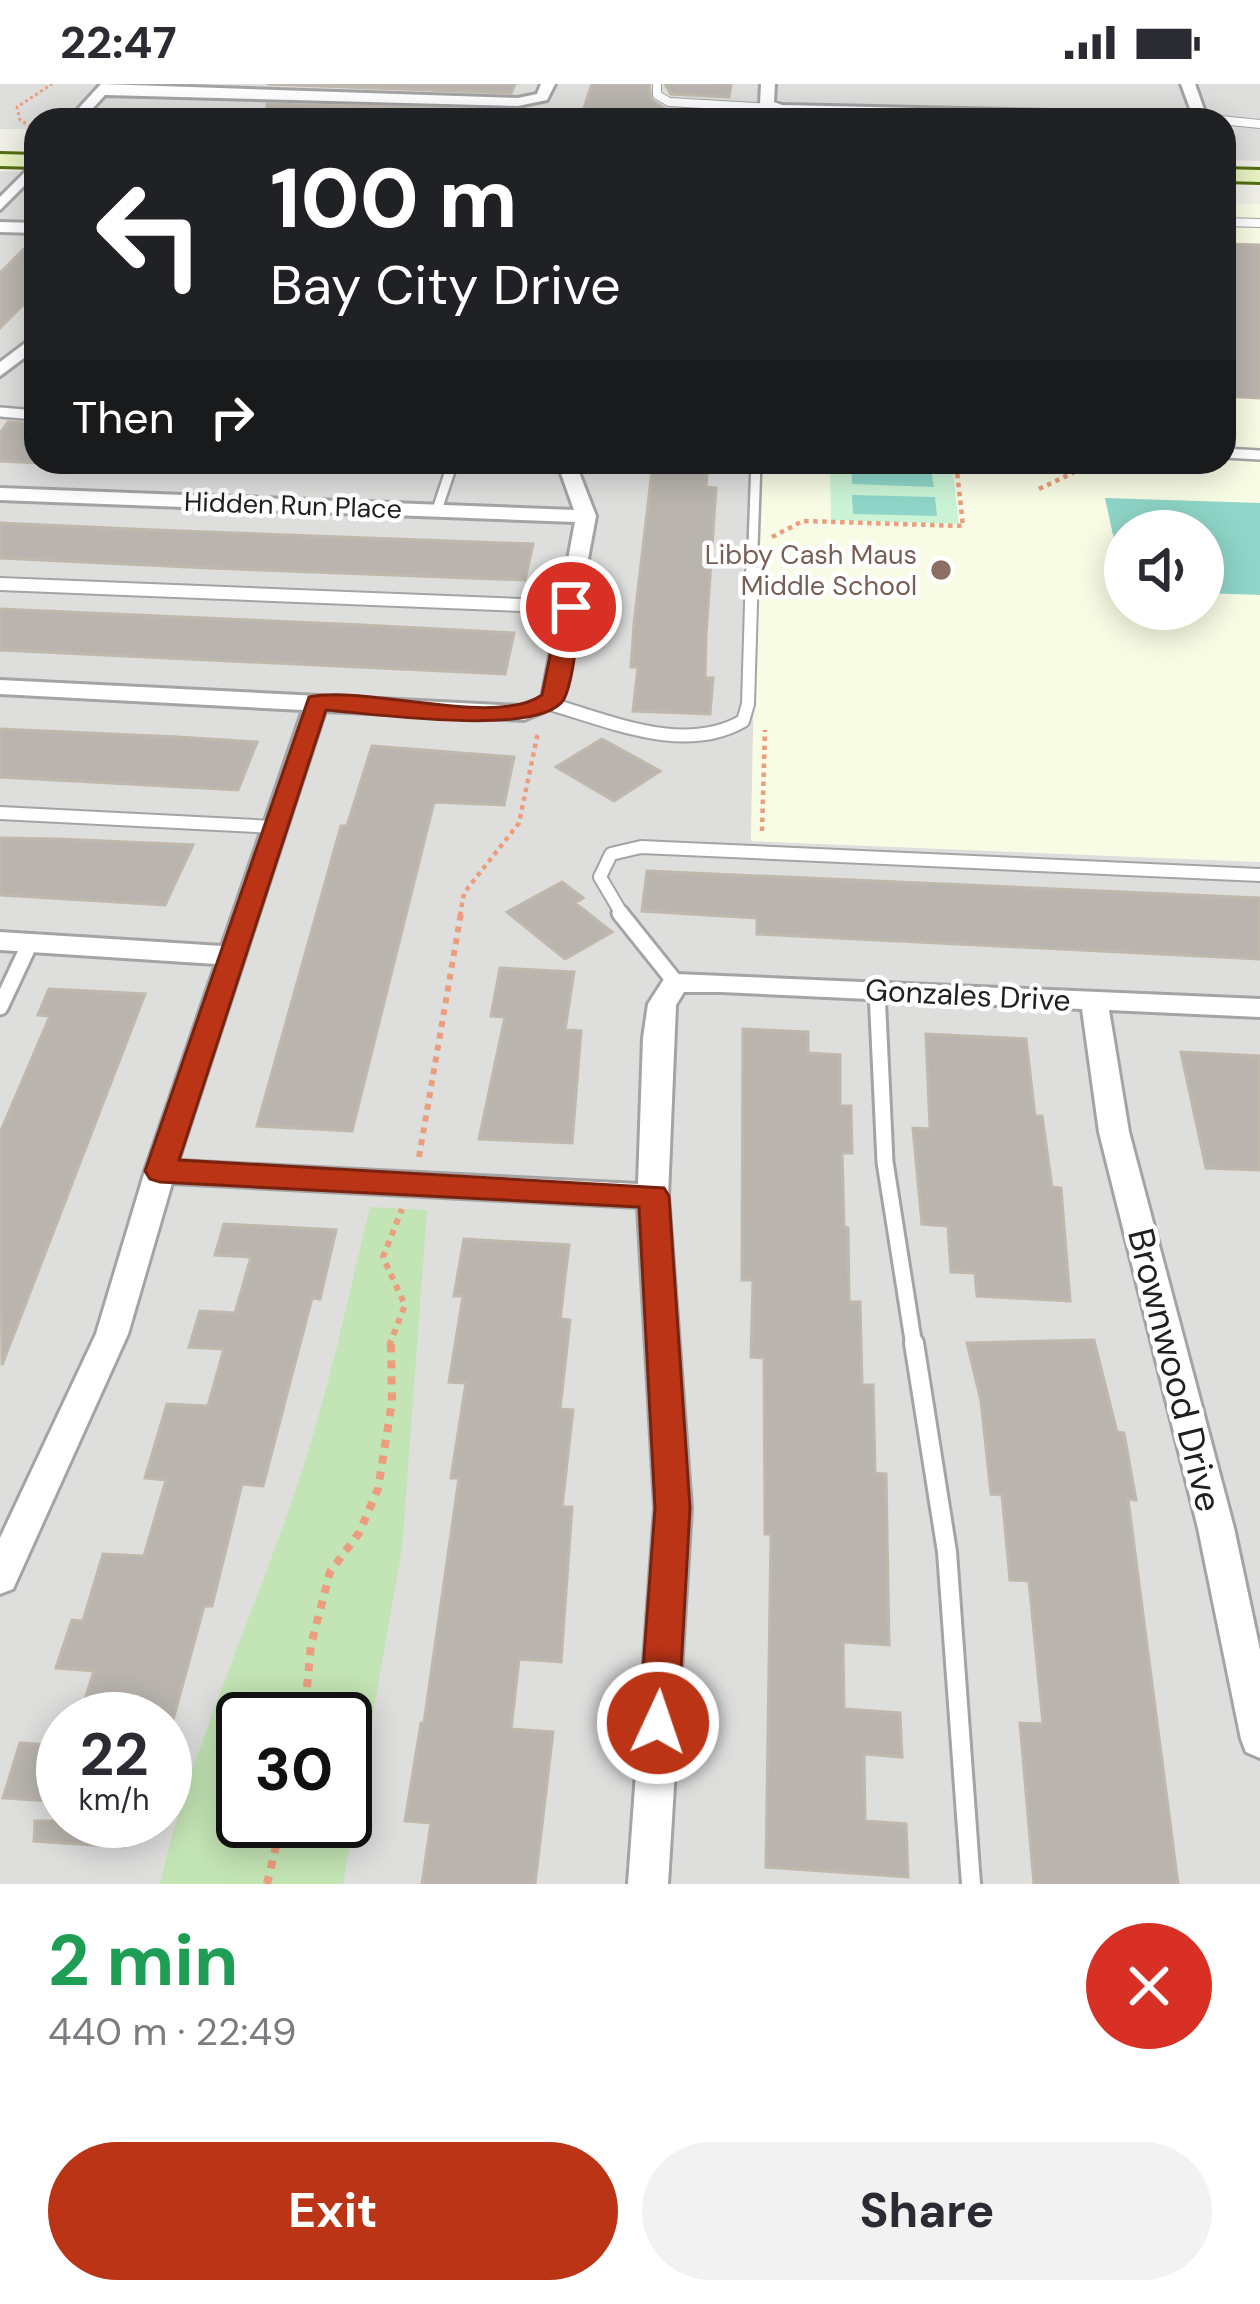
<!DOCTYPE html>
<html lang="en">
<head>
<meta charset="utf-8">
<style>
	:root { --surface:#fff; --page:#f2f2f3; --text:#2b2b33; --muted:#7c7c81; --accent:#bb3416 }
	body { margin:0; font-family:"DM Sans",sans-serif; background:var(--page); color:var(--text); height:100vh; display:flex; flex-direction:column; font-size:45px; white-space:nowrap }
	* { box-sizing:border-box; margin:0 }
	p { font-size:39px; color:var(--muted) }
	.icon { flex:none; width:66px; height:66px; fill:none; stroke:currentColor; stroke-width:2; stroke-linecap:round; stroke-linejoin:round }
	.map { position:relative; height:1800px; overflow:hidden }
	.side { display:flex; flex-direction:column; background:var(--surface); flex:1 }
	.side>* { flex:none }
	.hud { position:absolute; left:24px; top:24px; width:1212px; height:366px; border-radius:36px; box-shadow:0 6px 30px #0003; background:#202124; color:#fff; overflow:hidden }
	.tools { position:absolute; left:1104px; top:426px; display:grid; gap:24px }
	.tools a { display:grid; place-items:center; width:120px; height:120px; border-radius:50%; background:var(--surface); box-shadow:0 6px 30px #0003; font-size:60px }
	.speed { position:absolute; left:36px; top:1608px; display:flex; gap:24px; font-size:60px; font-weight:700; text-align:center }
	.speed>* { display:grid; place-content:center; width:156px; height:156px; border-radius:50%; background:var(--surface); box-shadow:0 6px 30px #0003; line-height:1 }
	.speed small { font-size:30px; font-weight:400 }
	.speed .limit { border:6px solid #111; border-radius:18px; background:#fff; color:#111 }
	.pin { position:absolute; display:grid; place-items:center; width:102px; height:102px; color:#fff; margin:-51px; border:6px solid #fff; border-radius:50%; box-shadow:0 3px 12px #0007 }
	.me { position:absolute; width:132px; margin:-66px; rotate:3deg; stroke-linejoin:round; filter:drop-shadow(0 0 9px #0008) }
	.turn { display:flex; align-items:center; gap:42px; height:252px; padding:0 48px; font-size:54px }
	.turn .icon { width:156px; height:156px; stroke-width:2.5 }
	.turn b { display:block; font-size:84px; line-height:102px }
	.then { display:flex; align-items:center; height:114px; padding:0 48px; background:#0003; gap:24px; font-size:45px }
	.round { display:grid; place-items:center; flex:none; width:126px; height:126px; border-radius:63px; background:var(--page) }
	.head { display:flex; align-items:center; justify-content:space-between; height:204px; padding:0 48px }
	h1 { font-size:72px; font-weight:700; line-height:90px; color:#1e9e55 }
	.cta { display:flex; gap:24px; margin-top:auto; padding:24px 48px }
	.cta a { flex:1; height:138px; border-radius:72px; background:var(--accent); color:#fff; font-size:48px; font-weight:700; line-height:138px; text-align:center }
	.cta a+a { background:var(--page); color:var(--text) }
	.status { display:flex; justify-content:space-between; align-items:center; height:84px; padding:0 60px; background:var(--surface); direction:ltr }
	.status svg { height:33px; fill:currentColor }
	.map>svg:first-child { display:block }
</style>
</head>
<body>
<div class="status"><b>22:47</b><svg viewBox="0 0 49 12"><path d="M0 12V9h3v3zM5 12V6h3v6zM10 12V3h3v9zM15 12V0h3v12zM26 1h20v11H26zM47 4h2v5h-2z"/></svg></div>
<div class="map">
<svg width="1260" height="1800" viewBox="0 0 1260 1800">
	<rect width="100%" height="100%" fill="#f0efe8"/>
	<!-- residential -->
	<path fill="#dededd" fill-rule="evenodd" d="M0,0H1260V77L1224,76V36H36V45H0Z
		M0,87L36,88V378H758L751,757L1260,778V1800H0ZM63,1635H165V1737H63ZM243,1635H345V1737H243Z"/>
	<!-- education -->
	<path fill="#f8fce5" fill-rule="evenodd" d="M1224,119L1260,120V778L751,757L758,378H1224ZM1125,447H1203V525H1125Z"/>
	<!-- grass -->
	<path fill="#c3e4b4" fill-rule="evenodd" d="M370,1123L427,1126L402,1464L343,1800H160C192,1663 250,1540 295,1408C327,1315 347,1219 370,1123ZM243,1635H345V1737H243Z"/>
	<!-- park -->
	<path fill="#cbf4d6" d="M830,378L952,379L959,440L831,436Z"/>
	<!-- pitch -->
	<path fill="#8fd6c8" d="M851,382L931,385L934,403L852,400Z
		M852,411L935,413L937,432L853,430Z
		M1105,414L1260,419V511L1203,509V447H1125V506Z"/>
	<!-- building -->
	<path fill="#b9b5ae" stroke="#c0b8ac" stroke-width="3" d="M267,0H515L511,9Z
		M592,0H649L651,16L665,25L726,30L725,36H580Z
		M665,0H680L731,1L729,13L671,10Z
		M267,20L504,26L499,36H267Z
		M36,153V208L0,244V189Z
		M1224,160L1260,161V314L1224,312Z
		M8,338L36,340V379L0,377V349Z
		M653,378H708L706,403L716,404L706,552L705,594H713L710,630L633,627L638,583H631L634,540Z
		M0,439L155,446L533,460L525,496L209,484L0,474Z
		M0,525L362,541L514,549L505,590L443,587L0,566Z
		M0,645L178,653L257,658L238,706L0,693Z
		M602,655L660,687L614,717L556,683Z
		M372,662L514,673L504,721L434,718L352,1047L257,1042L341,742H347Z
		M0,754L59,755L193,761L165,821L0,811Z
		M647,787L1260,814V875L757,850V834L642,827Z
		M562,798L583,814L575,819L612,848L565,875L507,828Z
		M500,884L574,888L565,946L581,947L572,1059L479,1055L505,933L491,932Z
		M49,905L145,910L2,1281L0,1049L50,932L38,931Z
		M743,945L808,948V969L840,971V1022H851L852,1069H842L844,1143L848,1144L849,1218H860L862,1301H873L875,1389L886,1390L889,1561L843,1558L844,1625L900,1629L902,1673L864,1670L865,1737L906,1740L908,1793L766,1783L771,1450H765L764,1274L751,1273L753,1196H742Z
		M926,950L1026,955L1035,1032H1042L1052,1103L1061,1104L1070,1217L977,1212L975,1189L951,1188L948,1142L922,1140L913,1044L930,1045Z
		M1181,968L1260,972V1086L1206,1084Z
		M224,1140L336,1146L320,1215L312,1214L263,1402L242,1400L212,1522H204L173,1636L81,1628L94,1587L56,1584L72,1536L83,1537L103,1470L144,1472L166,1396L145,1394L167,1320L208,1322L224,1265L189,1263L200,1227L235,1229L251,1173L215,1171Z
		M464,1155L569,1161L560,1235L570,1236L560,1325L573,1326L562,1423H572L561,1578L519,1575L511,1645L553,1648L535,1800H422L431,1739L405,1737L421,1639H424L459,1394H451L466,1299L449,1298L463,1212H454Z
		M1094,1256L1117,1348L1124,1349L1136,1416L1128,1415L1178,1800H1034L1020,1639L1043,1640L1029,1497L1010,1496L1002,1411L991,1410L981,1317L967,1259Z
		M20,1659L63,1662V1718L3,1714Z
		M35,1737H130L124,1763L34,1757Z"/>
	<g fill="none" stroke-linecap="round" stroke-linejoin="round">
		<defs>
			<path id="lane-far4" d="M657,0V11L669,18L773,24
				M1200,34L1260,40
				M1224,138L1260,139"/>
			<path id="lane-far3" d="M0,328L36,331
				M1224,369L1260,371
				M437,426L453,378
				M752,490L756,378"/>
			<path id="lane-far2" d="M0,500L571,523
				M550,620C610,637 684,671 743,637L748,620L752,487
				M0,729L274,743
				M623,832L600,793L611,770L641,763L1260,791"/>
			<path id="lane-far1" d="M620,829L676,899
				M877,907L885,1078L914,1262
				M0,923L30,859"/>
			<path id="lane" d="M914,1259L947,1468L971,1800"/>
			<path id="street" d="M101,0L518,14L537,10L541,0H555L547,16L518,22L105,11L82,36H68Z
				M761,0H775L774,18L782,21L1192,30L1181,0H1195L1207,34L780,29L760,20Z
				M36,77V90L0,126V113Z
				M0,138L36,139V149L0,148Z
				M36,251V265L0,292V278Z
				M557,378H575L596,432L561,620L524,636L325,627L178,1077L638,1100L643,954L648,920L666,892L676,890L1260,915V933L1109,926L1129,1048L1234,1444L1260,1566V1674L1246,1668L1241,1655L1198,1444L1099,1048L1082,925L721,908H684L676,921L668,1112L691,1424L668,1800H628L655,1424L638,1123L172,1099L128,1250L13,1505L0,1510V1454L96,1250L145,1087L216,880L0,866V848L222,862L303,626L0,610V596L522,622L542,614L575,438L0,416V404L574,426Z"/>
			<path id="secondary" d="M0,70L36,71V83L0,82Z
				M1224,85L1260,86V98L1224,97Z"/>
		</defs>
		<!-- lane-far4 casing -->
		<use href="#lane-far4" stroke="#a4a4a4" stroke-width="10"/>
		<!-- lane-far3 casing -->
		<use href="#lane-far3" stroke="#a4a4a4" stroke-width="14"/>
		<!-- lane-far2 casing -->
		<use href="#lane-far2" stroke="#a4a4a4" stroke-width="16"/>
		<!-- lane-far1 casing -->
		<use href="#lane-far1" stroke="#a4a4a4" stroke-width="21"/>
		<!-- lane casing -->
		<use href="#lane" stroke="#a4a4a4" stroke-width="24"/>
		<!-- street casing -->
		<use href="#street" stroke="#a4a4a4" stroke-width="6"/>
		<!-- secondary casing -->
		<use href="#secondary" stroke="#536e11" stroke-width="6"/>
		<!-- path-far3 -->
		<path stroke="#eb9d7e" stroke-width="3" stroke-dasharray="3 3" stroke-linecap="butt" d="M36,46L20,36L17,23L52,0"/>
		<!-- path-far2 -->
		<path stroke="#eb9d7e" stroke-width="4.5" stroke-dasharray="4.5 4.5" stroke-linecap="butt" d="M992,378L1135,383L1134,378
			M1039,405L1085,383
			M772,453L803,437L963,442L956,378
			M762,747L765,646
			M460,832L464,809L519,739L537,653L531,650"/>
		<!-- path-far1 -->
		<path stroke="#eb9d7e" stroke-width="6" stroke-dasharray="6 6" stroke-linecap="butt" d="M419,1073L461,829
			M389,1262L405,1221L383,1173L402,1125"/>
		<!-- path -->
		<path stroke="#eb9d7e" stroke-width="8" stroke-dasharray="8 8" stroke-linecap="butt" d="M304,1635L311,1561L330,1488L359,1449L378,1405L392,1318L391,1259
			M267,1800L282,1737"/>
		<!-- lane-far4 -->
		<use href="#lane-far4" stroke="#fff" stroke-width="8"/>
		<!-- lane-far3 -->
		<use href="#lane-far3" stroke="#fff" stroke-width="9"/>
		<!-- lane-far2 -->
		<use href="#lane-far2" stroke="#fff" stroke-width="12"/>
		<!-- lane-far1 -->
		<use href="#lane-far1" stroke="#fff" stroke-width="15"/>
		<!-- lane -->
		<use href="#lane" stroke="#fff" stroke-width="18"/>
		<!-- street -->
		<use href="#street" fill="#fff" fill-rule="evenodd"/>
		<!-- secondary -->
		<use href="#secondary" fill="#e8f3c3" fill-rule="evenodd"/>
	</g>
	<!-- route -->
	<path fill="#bb3416" stroke="#7a220e" stroke-width="3" d="M571,516L581,523C577,546 574,596 564,615C542,654 369,629 326,626L179,1076L664,1104L669,1112L690,1424L678,1639L672,1652L658,1657L644,1652L639,1639L655,1424L639,1123L160,1098L150,1095L145,1087L309,613C369,601 494,644 542,611L560,523Z"/>
	<!-- markers -->
	<circle fill="#8d6e63" stroke="#fff" stroke-width="4.5" cx="941" cy="486" r="12"/>
	<g text-anchor="middle" dominant-baseline="central" stroke-width="9" stroke-linejoin="round" paint-order="stroke">
		<!-- far-street labels -->
		<g font-size="27" fill="#202020" stroke="#fff">
			<text transform="translate(293 421) rotate(2)">Hidden Run Place</text>
		</g>
		<!-- far-education labels -->
		<g font-size="27" fill="#785e54" stroke="#fff" text-anchor="end">
			<text x="917" y="470">Libby Cash Maus<tspan x="917" dy="31">Middle School</tspan></text>
		</g>
		<!-- street labels -->
		<g font-size="30" fill="#202020" stroke="#fff">
			<text transform="translate(968 911) rotate(3)">Gonzales Drive</text>
		</g>
		<!-- near-street labels -->
		<g font-size="36" fill="#202020" stroke="#fff">
			<text transform="translate(1175 1286) rotate(76)">Brownwood Drive</text>
		</g>
	</g>
</svg>
<div class="tools">
<a><svg class="icon" aria-label="sound" viewBox="0 0 24 24"><path d="M4 9h4l5-4v14l-5-4H4zM17 9q2 3 0 6"/></svg></a>
</div>
<div class="speed"><div>22<small>km/h</small></div><div class="limit">30</div></div>
<div class="pin" style="left:571px;top:523px;background:#d93025"><svg class="icon" aria-label="arrive" viewBox="0 0 24 24"><path d="M6 21V4h12l-3 4 3 4H6"/></svg></div>
<svg class="me" style="left:658px;top:1639px" viewBox="-20 -20 40 40"><circle r="17" fill="#bb3416" stroke="#fff" stroke-width="3"/><path d="M0-11L8 9 0 5-8 9z" fill="#fff"/></svg>
<div class="hud">
<div class="turn"><svg class="icon" aria-label="left" viewBox="0 0 24 24"><path d="M17 20v-9H6M10 6l-5 5 5 5"/></svg><div><b>100 m</b>Bay City Drive</div></div>
<div class="then">Then<svg class="icon" aria-label="right" viewBox="0 0 24 24"><path d="M7 20v-9h11M14 6l5 5-5 5"/></svg></div>
</div>
</div>
<section class="side">
<div class="head"><div><h1>2 min</h1><p>440 m · 22:49</p></div><a class="round" style="background:#d93025;color:#fff"><svg class="icon" aria-label="close" viewBox="0 0 24 24"><path d="M6 6l12 12M18 6L6 18"/></svg></a></div>
<div class="cta"><a>Exit</a><a>Share</a></div>
</section>
</body>
</html>
